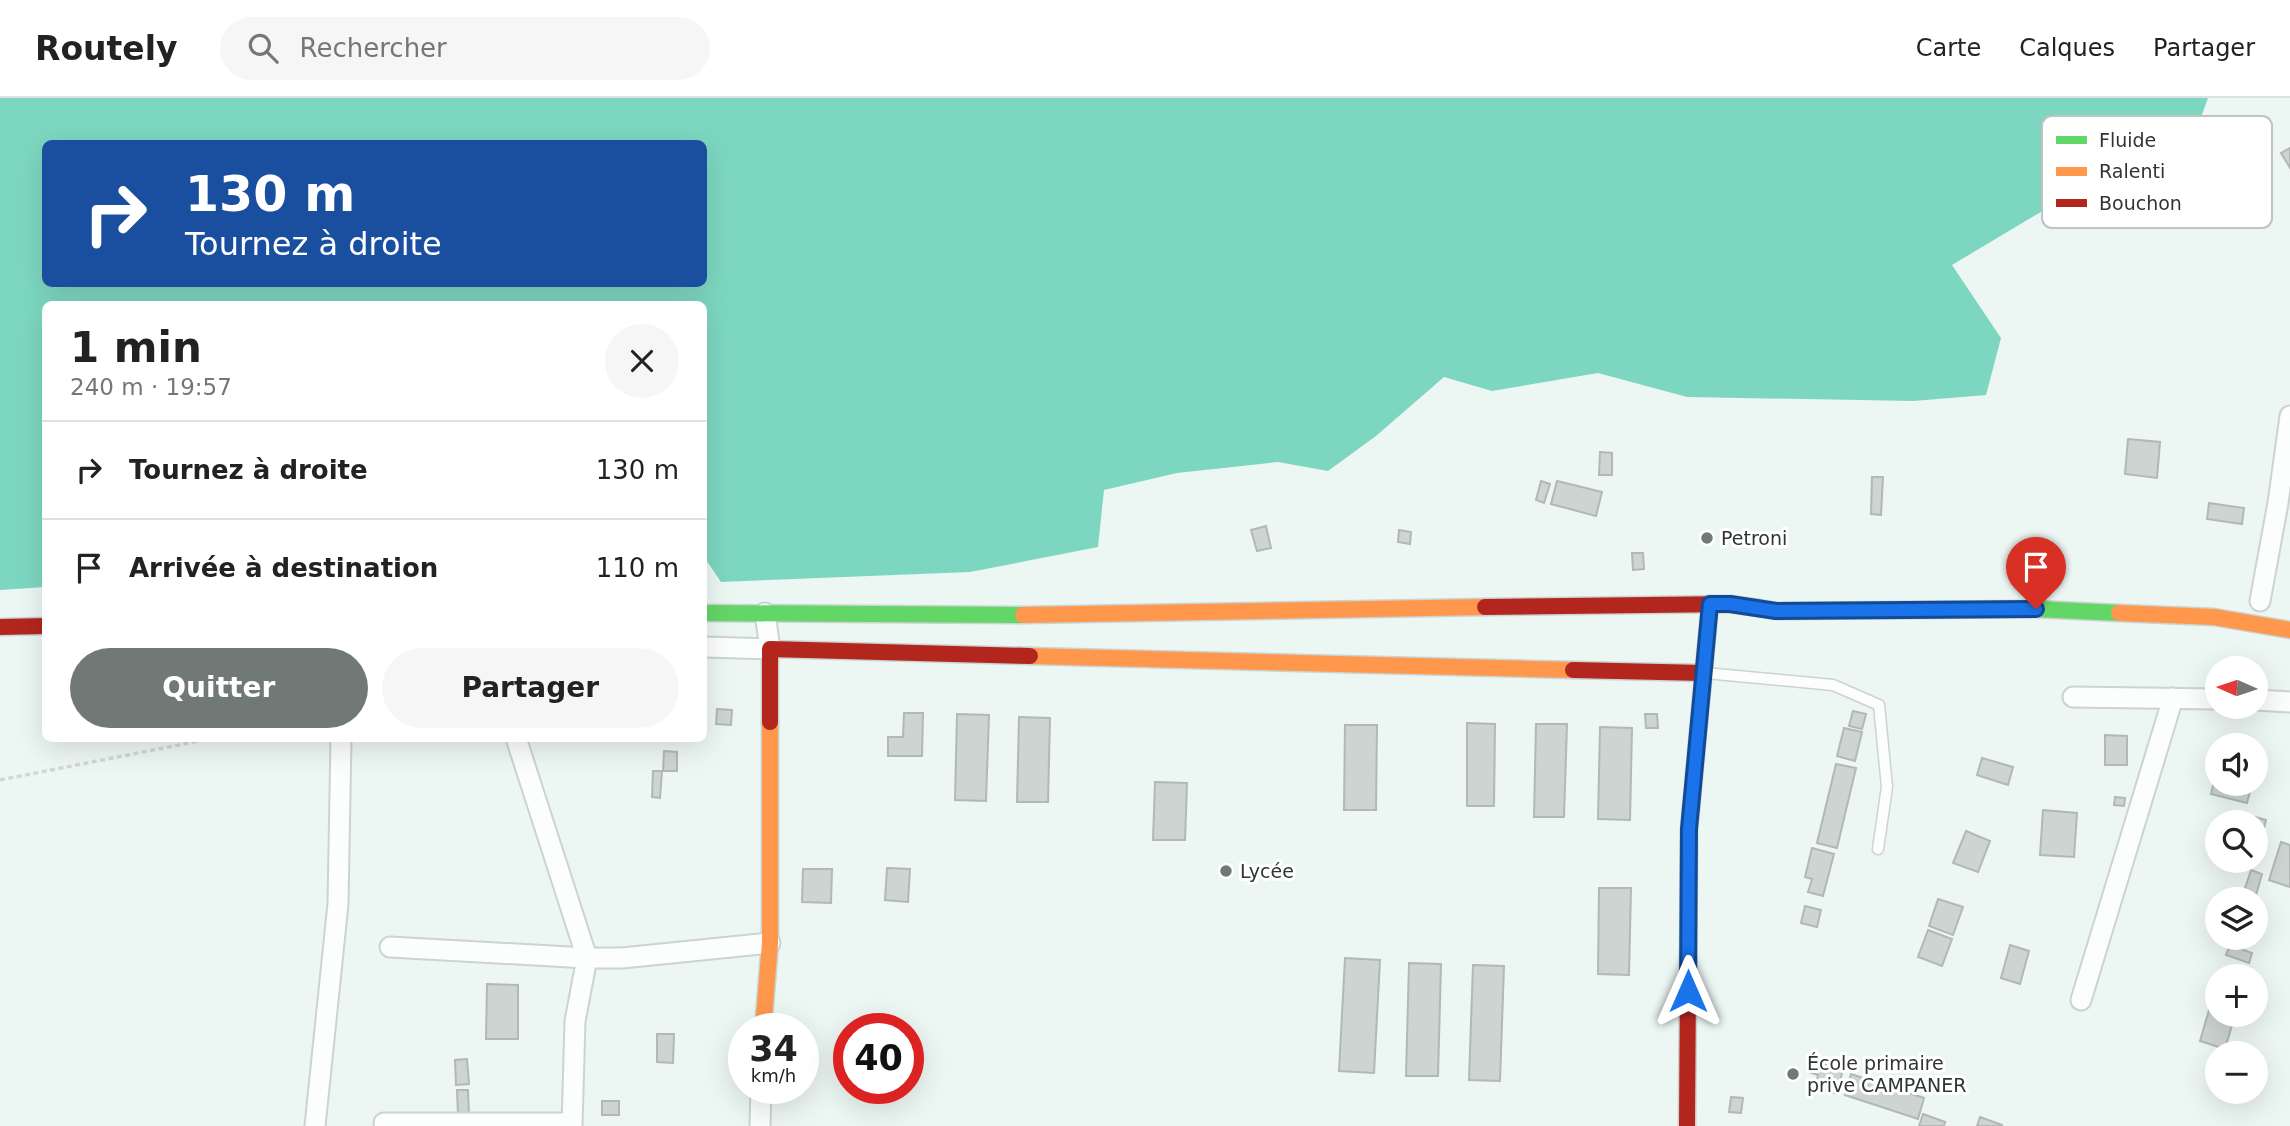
<!DOCTYPE html>
<html lang="fr">
<head>
<meta charset="utf-8">
<style>
	:root { --surface:#fff; --page:#f6f6f6; --text:#222; --muted:#767676; --line:#e0e0e0; --accent:#717976 }
	body { margin:0; font-family:"DejaVu Sans",sans-serif; background:var(--page); color:var(--text); height:100vh; display:flex; flex-direction:column; font-size:26px; white-space:nowrap }
	* { box-sizing:border-box; margin:0 }
	p { font-size:23px; color:var(--muted) }
	.icon { flex:none; width:38px; height:38px; fill:none; stroke:currentColor; stroke-width:2; stroke-linecap:round; stroke-linejoin:round }
	.map { position:relative; flex:1; overflow:hidden }
	.drawer { position:absolute; left:42px; top:203px; width:665px; height:441px; display:flex; flex-direction:column; background:var(--surface); border-radius:10px; box-shadow:0 7px 28px #0002 }
	.drawer>* { flex:none }
	.top-card { position:absolute; left:42px; top:42px; width:665px; height:147px; border-radius:10px; box-shadow:0 7px 28px #0002; background:#1a4fa0; color:#fff; overflow:hidden }
	.needle { width:46px; rotate:273deg }
	.controls { position:absolute; left:2205px; top:558px; display:grid; gap:14px }
	.controls a { display:grid; place-items:center; width:63px; height:63px; border-radius:50%; background:var(--surface); box-shadow:0 7px 28px #0002; font-size:35px }
	.speed { position:absolute; left:728px; top:915px; display:flex; gap:14px; font-size:35px; font-weight:700; text-align:center }
	.speed>* { display:grid; place-content:center; width:91px; height:91px; border-radius:50%; background:var(--surface); box-shadow:0 7px 28px #0002; line-height:1 }
	.speed small { font-size:18px; font-weight:400 }
	.speed .limit { border:10px solid #d22; background:#fff; color:#111 }
	.pin { position:absolute; display:grid; place-items:center; width:60px; height:60px; color:#fff; margin:-72px -30px; border-radius:50% 50% 50% 0; rotate:-45deg; box-shadow:0 0 7px #0007 }
	.pin .icon { rotate:45deg }
	.me { position:absolute; width:77px; margin:-38px; rotate:0deg; stroke-linejoin:round; filter:drop-shadow(0 0 5px #0008) }
	.turn { display:flex; align-items:center; gap:24px; height:147px; padding:0 28px; font-size:32px }
	.turn .icon { width:91px; height:91px; stroke-width:2.5 }
	.turn b { display:block; font-size:49px; line-height:60px }
	.round { display:grid; place-items:center; flex:none; width:74px; height:74px; border-radius:37px; background:var(--page) }
	.head { display:flex; align-items:center; justify-content:space-between; height:119px; padding:0 28px }
	h1 { font-size:42px; font-weight:700; line-height:52px }
	.button { display:flex; gap:14px; margin-top:auto; padding:14px 28px }
	.button a { flex:1; height:80px; border-radius:42px; background:var(--accent); color:#fff; font-size:28px; font-weight:700; line-height:80px; text-align:center }
	.button a+a { background:var(--page); color:var(--text) }
	ul { padding:0; list-style:none }
	li { display:flex; align-items:center; gap:21px; height:98px; padding:0 28px; border-top:2px solid var(--line) }
	li div { flex:1 }
	li b { display:block; font-size:26px }
	li em { font-style:normal }
	header { display:flex; align-items:center; gap:42px; box-sizing:border-box; height:98px; padding:0 35px; background:var(--surface); border-bottom:2px solid var(--line) }
	header strong { font-size:33px }
	nav { display:flex; gap:38px; margin-inline-start:auto; font-size:24px }
	.search { width:490px; height:63px; background:var(--page); display:flex; align-items:center; gap:18px; box-sizing:border-box; padding:0 24px; border-radius:38px; color:var(--muted); font-size:26px }
	.map>svg:first-child { display:block }
</style>
</head>
<body>
<header>
<strong>Routely</strong>
<div class="search"><svg class="icon" aria-label="search" viewBox="0 0 24 24"><circle cx="10" cy="10" r="6"/><path d="M15 15l6 6"/></svg>Rechercher</div>
<nav><a>Carte</a><a>Calques</a><a>Partager</a></nav>
</header>
<div class="map">
<svg width="2290" height="1028" viewBox="0 0 2290 1028">
	<rect width="100%" height="100%" fill="#ecf6f2"/>
	<!-- water -->
	<path fill="#7dd7c0" fill-rule="evenodd" d="M0,0H2208L2192,44L2069,97L1952,167L2001,240L1986,297L1913,303L1687,299L1598,275L1492,293L1444,279L1376,338L1328,373L1278,364L1177,375L1104,392L1098,449L970,474L721,484L704,459V206H46L45,489L0,492ZM46,46H704V186H46Z"/>
	<!-- building -->
	<path fill="#cdd4d2" stroke="#b1b8b6" stroke-width="2" d="M2290,50V70L2281,55Z
		M2128,341L2160,344L2157,380L2125,376Z
		M1600,354L1612,355V377H1599Z
		M1872,379H1883L1881,417L1871,416Z
		M1541,383L1550,386L1544,405L1536,402Z
		M1557,383L1602,394L1596,418L1551,406Z
		M2209,405L2244,410L2242,426L2207,421Z
		M1266,428L1271,450L1257,453L1251,432Z
		M1399,432L1411,434L1410,446L1398,444Z
		M1632,455H1643L1644,471L1633,472Z
		M717,611L732,612L731,627L716,626Z
		M1853,613L1866,616L1862,631L1849,628Z
		M904,615H923L922,658H888V639H903Z
		M957,616L989,617L986,703L955,702Z
		M1645,616H1657L1658,630H1646Z
		M1019,619L1050,620L1048,704H1017Z
		M1467,625L1495,626L1494,708H1467Z
		M1536,626H1567L1564,719H1534Z
		M1345,627H1377L1376,712H1344Z
		M1600,629L1632,630L1630,722L1598,721Z
		M1844,630L1862,634L1855,663L1837,658Z
		M2105,637L2127,638V667H2105Z
		M664,653L677,654V673H663Z
		M1982,660L2013,669L2008,687L1977,677Z
		M1836,666L1856,670L1837,750L1817,745Z
		M2217,671V686H2252L2247,705L2211,696Z
		M653,673H662L660,700L652,699Z
		M1155,684L1187,685L1185,742H1153Z
		M2115,699L2125,700L2124,708L2114,707Z
		M2043,712L2077,715L2074,759L2040,757Z
		M2255,719L2266,722L2264,730L2256,728Z
		M1966,733L1990,743L1978,774L1953,765Z
		M2281,744L2290,747V789L2269,782Z
		M1812,750L1834,756L1823,798L1808,794L1812,781L1805,779Z
		M887,770L910,771L908,804L885,802Z
		M803,771H832L831,805L802,804Z
		M2251,772L2262,776L2256,797L2244,793Z
		M1599,790H1631L1629,877L1598,876Z
		M1938,801L1963,809L1953,837L1929,828Z
		M1805,808L1821,812L1817,829L1801,825Z
		M1928,832L1952,841L1942,868L1918,859Z
		M2010,847L2029,853L2020,886L2001,880Z
		M2230,847L2252,855L2249,865L2226,857Z
		M1345,860L1380,862L1374,975L1339,973Z
		M1409,865L1441,866L1438,978H1406Z
		M1473,867L1504,868L1500,983L1469,982Z
		M487,886L518,887V941H486Z
		M2216,888L2217,917H2235L2225,951L2200,943Z
		M657,936H674L673,965L657,964Z
		M467,961L469,986L456,987L455,962Z
		M1812,963L1843,971L1837,996L1815,990L1818,977L1809,974Z
		M1851,976L1924,1000L1918,1021L1845,997Z
		M457,992H468L469,1017H458Z
		M1731,999L1743,1000L1741,1015L1729,1014Z
		M602,1003H619V1017H602Z
		M1923,1016L1945,1024L1944,1028H1919Z
		M1980,1019L2002,1027V1028H1977Z"/>
	<g fill="none" stroke-linecap="round" stroke-linejoin="round">
		<defs>
			<path id="lane" d="M1705,575L1833,587L1879,607L1887,689L1878,751"/>
			<path id="street" d="M2260,503L2278,405L2290,318
				M704,549L770,551L765,515
				M2073,599L2217,601
				M2256,602L2290,604
				M516,640L587,860L575,923L572,1028
				M390,849L587,860H622L770,845
				M2081,902L2173,600
				M384,1025H572
				M315,1028L338,806L341,640
				M760,1028L761,990"/>
			<path id="fast" d="M1759,510L1776,513L2036,511L2119,515
				M704,515L1023,517"/>
			<path id="slow" d="M2119,515L2214,519L2290,532
				M1023,517L1485,509
				M1030,558L1573,572
				M1691,710L1710,506
				M763,931L770,845V624"/>
			<path id="jam" d="M1485,509L1730,506L1759,510
				M0,529L46,528
				M1573,572L1704,575
				M770,624V551L1030,558
				M1687,1028L1689,731L1691,710"/>
		</defs>
		<!-- lane casing -->
		<use href="#lane" stroke="#ccd3d0" stroke-width="13"/>
		<!-- street casing -->
		<use href="#street" stroke="#ccd3d0" stroke-width="23"/>
		<!-- fast casing -->
		<use href="#fast" stroke="#ccd3d0" stroke-width="19"/>
		<!-- slow casing -->
		<use href="#slow" stroke="#ccd3d0" stroke-width="19"/>
		<!-- jam casing -->
		<use href="#jam" stroke="#ccd3d0" stroke-width="19"/>
		<!-- path -->
		<path stroke="#d4d6d6" stroke-width="3.5" stroke-dasharray="5 3.5" stroke-linecap="butt" d="M0,682L214,640"/>
		<!-- lane -->
		<use href="#lane" stroke="#fcfefd" stroke-width="10"/>
		<!-- street -->
		<use href="#street" stroke="#fcfefd" stroke-width="19"/>
		<!-- fast -->
		<use href="#fast" stroke="#63d668" stroke-width="16"/>
		<!-- slow -->
		<use href="#slow" stroke="#ff974d" stroke-width="16"/>
		<!-- jam -->
		<use href="#jam" stroke="#b3261e" stroke-width="16"/>
	</g>
	<g fill="none" stroke-linecap="round" stroke-linejoin="round">
		<defs>
			<path id="route" d="M1688,893L1689,731L1710,506H1730L1776,513L2036,511"/>
		</defs>
		<!-- route casing -->
		<use href="#route" stroke="#114b97" stroke-width="18"/>
		<!-- route -->
		<use href="#route" stroke="#1a73e8" stroke-width="12"/>
	</g>
	<!-- markers -->
	<g fill="#717976" stroke="#fff" stroke-width="2.5">
		<circle cx="1707" cy="440" r="7"/>
		<circle cx="1226" cy="773" r="7"/>
		<circle cx="1793" cy="976" r="7"/>
	</g>
	<g text-anchor="middle" dominant-baseline="central" stroke-width="6" stroke-linejoin="round" paint-order="stroke">
		<!-- poi labels -->
		<g font-size="19" fill="#2f3533" stroke="#fff" text-anchor="start">
			<text x="1721" y="440">Petroni</text>
			<text x="1240" y="773">Lycée</text>
			<text x="1807" y="965">École primaire<tspan x="1807" dy="22">prive CAMPANER</tspan></text>
		</g>
	</g>
	<!-- legend -->
	<rect x="2042" y="18" width="230" height="112" rx="10" fill="#fff" stroke="#c1c2c2" stroke-width="2"/>
	<rect x="2056" y="38" width="31" height="8" fill="#63d668"/>
	<rect x="2056" y="69" width="31" height="9" fill="#ff974d"/>
	<rect x="2056" y="101" width="31" height="8" fill="#b3261e"/>
	<g font-size="19" fill="#2f3533">
		<text x="2099" y="49">Fluide</text>
		<text x="2099" y="80">Ralenti</text>
		<text x="2099" y="112">Bouchon</text>
	</g>
</svg>
<div class="controls">
<a><svg class="needle" viewBox="-14 -14 28 28"><path d="M0-13l5 13h-10z" fill="#e53935"/><path d="M0 13l5-13h-10z" fill="#767676"/></svg></a>
<a><svg class="icon" aria-label="sound" viewBox="0 0 24 24"><path d="M4 9h4l5-4v14l-5-4H4zM17 9q2 3 0 6"/></svg></a>
<a><svg class="icon" aria-label="search" viewBox="0 0 24 24"><circle cx="10" cy="10" r="6"/><path d="M15 15l6 6"/></svg></a>
<a><svg class="icon" aria-label="layers" viewBox="0 0 24 24"><path d="M12 4l9 5-9 5-9-5zM3 14l9 5 9-5"/></svg></a>
<a>+</a>
<a>−</a>
</div>
<div class="speed"><div>34<small>km/h</small></div><div class="limit">40</div></div>
<div class="pin" style="left:2036px;top:511px;background:#d93025"><svg class="icon" aria-label="arrive" viewBox="0 0 24 24"><path d="M6 21V4h12l-3 4 3 4H6"/></svg></div>
<svg class="me" style="left:1688px;top:893px" viewBox="-20 -20 40 40"><path d="M0-17L14 15 0 8-14 15z" fill="#1a73e8" stroke="#fff" stroke-width="4"/></svg>
<div class="top-card">
<div class="turn"><svg class="icon" aria-label="right" viewBox="0 0 24 24"><path d="M7 20v-9h11M14 6l5 5-5 5"/></svg><div><b>130 m</b>Tournez à droite</div></div>
</div>
<section class="drawer">
<div class="head"><div><h1>1 min</h1><p>240 m · 19:57</p></div><a class="round"><svg class="icon" aria-label="close" viewBox="0 0 24 24"><path d="M6 6l12 12M18 6L6 18"/></svg></a></div>
<ul>
<li><svg class="icon" aria-label="right" viewBox="0 0 24 24"><path d="M7 20v-9h11M14 6l5 5-5 5"/></svg><div><b>Tournez à droite</b></div><em>130 m</em></li>
<li><svg class="icon" aria-label="arrive" viewBox="0 0 24 24"><path d="M6 21V4h12l-3 4 3 4H6"/></svg><div><b>Arrivée à destination</b></div><em>110 m</em></li>
</ul>
<div class="button"><a>Quitter</a><a>Partager</a></div>
</section>
</div>
</body>
</html>
